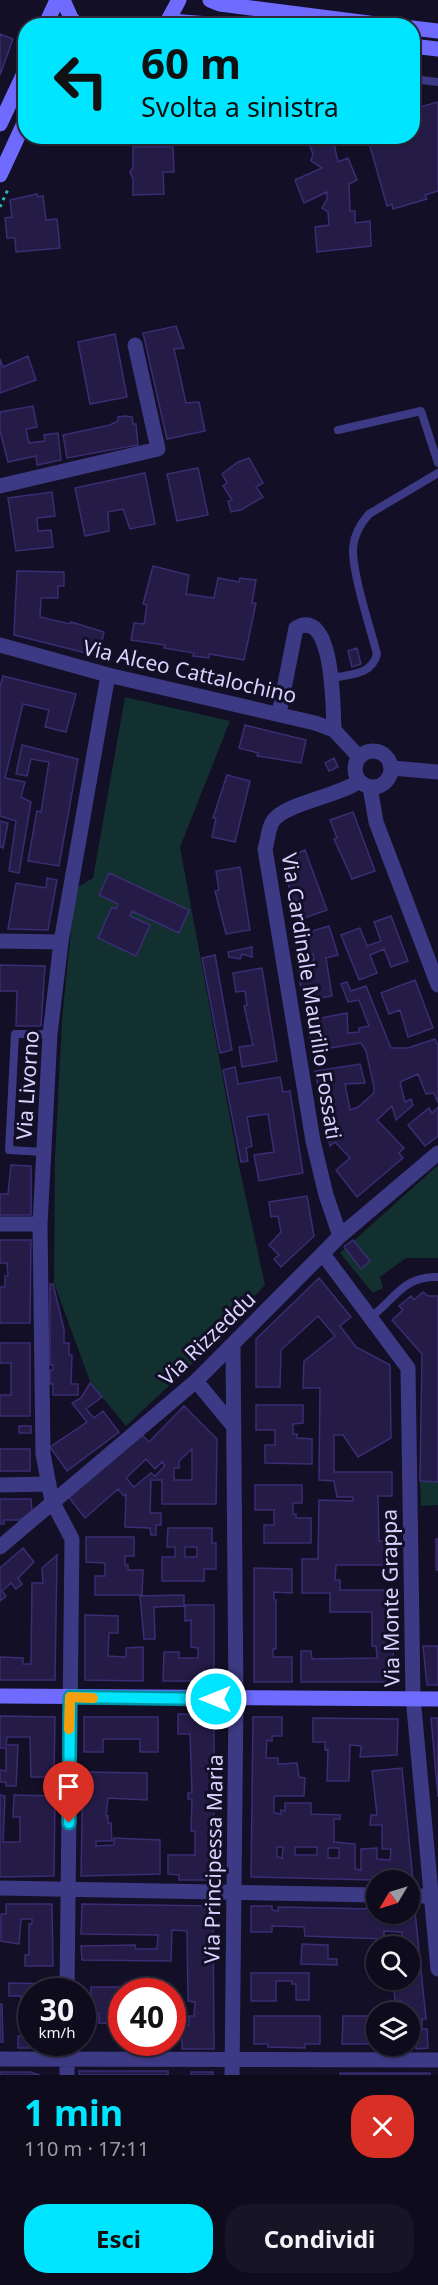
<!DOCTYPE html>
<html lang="it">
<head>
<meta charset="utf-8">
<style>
	:root { --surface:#0e0b1c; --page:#171425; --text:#f1f3f6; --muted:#9b9ba3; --line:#2e2b3b; --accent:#00e5ff }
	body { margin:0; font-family:"Noto Sans",sans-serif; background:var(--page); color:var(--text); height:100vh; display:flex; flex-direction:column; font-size:22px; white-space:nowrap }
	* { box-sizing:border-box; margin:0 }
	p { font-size:20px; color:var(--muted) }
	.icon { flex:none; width:33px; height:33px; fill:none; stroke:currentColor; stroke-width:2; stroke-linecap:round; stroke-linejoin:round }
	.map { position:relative; height:2075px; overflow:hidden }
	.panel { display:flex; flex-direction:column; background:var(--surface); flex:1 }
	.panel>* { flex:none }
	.banner { position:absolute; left:18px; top:18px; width:402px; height:126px; border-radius:24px; box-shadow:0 2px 4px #0004,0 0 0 2px var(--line); background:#00e5ff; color:#111; overflow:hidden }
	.needle { width:39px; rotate:232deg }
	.fabs { position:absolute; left:366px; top:1870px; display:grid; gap:12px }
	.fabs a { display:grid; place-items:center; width:54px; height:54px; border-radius:50%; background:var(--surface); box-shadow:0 2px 4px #0004,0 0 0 2px var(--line); font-size:30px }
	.speed { position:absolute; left:18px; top:1978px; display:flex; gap:12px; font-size:30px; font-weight:700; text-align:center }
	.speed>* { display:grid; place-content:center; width:78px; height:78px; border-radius:50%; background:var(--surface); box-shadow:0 2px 4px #0004,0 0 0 2px var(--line); line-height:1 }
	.speed small { font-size:15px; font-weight:400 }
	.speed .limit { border:9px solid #d22; background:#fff; color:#111 }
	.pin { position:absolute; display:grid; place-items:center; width:51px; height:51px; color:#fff; margin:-62px -26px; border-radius:50% 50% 50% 0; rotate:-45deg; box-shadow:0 0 6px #0007 }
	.pin .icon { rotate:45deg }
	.me { position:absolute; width:66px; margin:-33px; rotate:270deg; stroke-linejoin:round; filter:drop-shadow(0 0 4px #0008) }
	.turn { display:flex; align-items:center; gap:21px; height:126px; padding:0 24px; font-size:27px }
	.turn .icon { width:78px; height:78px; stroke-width:2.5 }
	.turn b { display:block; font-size:42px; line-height:51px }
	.round { display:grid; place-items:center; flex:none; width:63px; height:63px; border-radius:24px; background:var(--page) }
	.overview { display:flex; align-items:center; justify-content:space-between; height:102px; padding:0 24px }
	h1 { font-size:36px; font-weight:700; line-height:45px; color:var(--accent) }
	.button { display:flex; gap:12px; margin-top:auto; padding:12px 24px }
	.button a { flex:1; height:69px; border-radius:24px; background:var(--accent); color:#111; font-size:24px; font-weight:700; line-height:69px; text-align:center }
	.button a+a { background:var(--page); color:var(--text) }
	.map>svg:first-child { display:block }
</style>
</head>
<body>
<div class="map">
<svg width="438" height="2075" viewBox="0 0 438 2075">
	<rect width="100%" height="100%" fill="#130f26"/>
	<!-- green -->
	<path fill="#12302f" d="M125,697L230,721L180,847L239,1166L265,1285L244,1307L241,1318L126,1426L91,1384L54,1283L55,1158L62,1020L75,889L93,878Z
		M438,1165V1258H406L380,1277L383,1288L373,1293L340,1253Z
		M420,1481L438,1482V1505L421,1506Z"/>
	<!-- building -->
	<path fill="#241b47" stroke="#3b2d73" stroke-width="1.5" fill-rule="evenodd" d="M0,34L13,39L0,75Z
		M438,102V191L425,195L427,199L393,209L392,204L387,206L367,136H412V109Z
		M306,136L338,137L334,144L338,162L348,158L357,180L349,184L350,211H355V223L370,221L371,246L317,252L315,227L329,225L328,212L322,208L327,199V192L304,203L295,180L322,168L311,161L313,154Z
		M133,147H173L174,172H163L164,194L133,195V179L130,172L133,167Z
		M37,194L38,197L43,196L46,220L57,219L60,248L16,252L15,238H7L5,218L12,217L10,200Z
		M176,326L184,348L174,349L186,403L199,402L205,431L167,439L143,333Z
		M115,334L127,397L90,404L78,342Z
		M28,356L36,380L0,393V359L3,367Z
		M33,406L37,427L26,429L29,443L45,441L44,435L58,433L61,460L37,465L36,456L8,462L0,431V412Z
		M125,416L132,417L133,424H136L138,445L67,458L63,435L110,425L118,421V417Z
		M249,458L263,483L256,487L263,497L241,510L231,512L228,501L232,500L223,486L227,483L222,474L238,462Z
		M198,468L208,515L177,521L167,474Z
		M145,473L155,524L130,529L123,509L108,512L109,531L85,536L75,488Z
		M52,492L55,516L37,518L38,531L51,530L53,547L16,551L8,498Z
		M153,566L189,575L186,594L214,598L218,578L239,582L240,578L256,580L252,603H256L244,660L209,654V658L193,656L194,653L164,648L165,645L131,640L134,623L144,624L147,605L143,604Z
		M17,571L64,572V586H58V598H41L40,617L70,624L71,622L104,632L98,656L14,635Z
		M357,648L361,664L352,667L348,651Z
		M3,676L76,694L66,732L45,727L49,710L23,704L5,778L25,782L21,797L31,802L19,873L9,871L16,821L0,816V687Z
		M245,725L306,740L301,763L257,756L258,753L239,748Z
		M22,745L78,759L59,866L28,861L37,811L41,812L49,762L31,759L27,776L16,774Z
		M334,758L338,767L329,771L325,763Z
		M227,775L250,781L235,842L212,837L216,818H213Z
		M353,812L375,871L352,879L334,839L337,838L330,820Z
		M0,821L8,823L3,848L0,847Z
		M305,850L327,910L304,918L298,900L294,901L286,878L289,877L283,859Z
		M240,867L250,930L226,934L215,891L219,890L216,871Z
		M109,873L189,910L179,933L132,911L130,916L150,925L136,956L98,938L112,907L116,909L118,904L99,895Z
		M47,878L57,880L48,930L8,929L16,883L46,888Z
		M391,916L408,961L391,967L384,949L370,955L377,973L359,980L341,935L360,928L367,946L381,941L374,922Z
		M329,926L338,955L326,958L332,996L303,1001L297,963L314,960L313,954L296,956L293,937Z
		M252,947V957L242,954L240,959L229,957L228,952Z
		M215,955L232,1050L220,1053L202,958Z
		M0,965L45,966L41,1026H16L17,991H0Z
		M262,968L277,1061L242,1067L239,1047L253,1045L244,1006L247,1005L245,991L236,992L233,973Z
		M415,980L433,1028L408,1037L400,1010L389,1014L381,993Z
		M347,982L351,991L366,986L391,1048H408L435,1039L438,1046V1103L434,1093L426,1094L418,1074L400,1082L405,1102L411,1099L413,1105L396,1120L392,1106L377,1120L404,1148L399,1153L403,1158L357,1197L336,1170L350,1158L335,1142L330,1146L315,1071L360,1064L365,1083L345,1084L350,1110L358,1107L374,1093V1087L366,1051L361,1043L312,1051L307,1023L316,1022V1019L347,1013L348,1033L359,1032V1028L369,1026L359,1000L348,1002L341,984Z
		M235,1067L238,1084L280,1077L283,1092L290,1091L303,1173L259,1181L254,1155L274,1152L268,1114L247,1117L252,1146L246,1148L248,1161L241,1162L223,1070Z
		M438,1107V1136L425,1146L408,1125L429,1108L432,1113Z
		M11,1165L31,1166V1215H0V1194H8Z
		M307,1196L314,1236L281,1267L274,1259L279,1255L269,1245L281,1232L278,1216L271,1217L269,1202Z
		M0,1240H31L30,1323H0V1287H5V1276H8L7,1263H0Z
		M353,1240L370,1261L361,1269L344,1247Z
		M319,1278L351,1317L340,1326L356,1347L390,1365L391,1438L358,1457L343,1435H334V1472H392V1496H378L379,1541H393V1565H336L335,1580H340V1590H394L393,1682H301V1651H311L312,1659L377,1658L376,1646H372V1612H330V1593H302V1559H318L319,1500L353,1501V1497H337L334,1481L319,1480L320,1388H303L304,1361L335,1336L318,1316L281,1350L280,1387H256V1339Z
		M50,1284H53L64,1329V1343H69V1355H72L71,1384H78V1395H53V1384H50V1370H53V1365H50Z
		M423,1292L428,1296H438V1482L420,1481L422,1354L392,1320L403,1310L399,1306L411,1296L414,1300Z
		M0,1343H30V1416H0V1395H11V1363H0Z
		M90,1383L102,1397L86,1409L94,1418L103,1411L119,1432L67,1471L50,1447L87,1422L72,1403L81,1398Z
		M256,1405H303V1423L293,1424V1434H297V1438L312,1439V1464L265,1463V1445H275V1430H256Z
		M184,1406L217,1439L216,1504H162V1480H151L150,1513H161V1525H156V1535H151L150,1528L125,1527L126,1494L124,1496L118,1489L85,1518L68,1496L142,1435L149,1442ZM192,1449V1480H174V1468H179V1461ZM146,1459L155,1469L162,1462L165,1466L155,1476L151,1473L134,1487L126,1478Z
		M19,1426H31V1433H19Z
		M0,1449H30V1471H0Z
		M255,1485H302V1503H293V1514H296V1518H311V1543H264V1525H274V1510H255Z
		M0,1499H31L32,1511L20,1520H4V1524H0Z
		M168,1528H212V1543H216V1569H204V1581H162V1557H175V1547H167ZM185,1547H197V1557H185Z
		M86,1537H134V1556H125V1565H128V1570H143L142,1595H95V1576H105V1563L86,1562Z
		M436,1539H438V1570H436Z
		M23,1548L34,1562L18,1578L22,1584L16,1589L11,1583L2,1591L6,1596L0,1601V1568Z
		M57,1555L55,1680H0V1657L23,1658V1664H31L32,1583H43L42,1568Z
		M254,1568L292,1569V1593L274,1592V1600H276V1649H273V1657H292V1682H254Z
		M184,1595V1606L154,1607L155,1639H144L140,1596Z
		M185,1605H214V1681H163L164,1652H179V1658H198V1648L191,1647V1620L185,1621Z
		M85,1615L118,1616V1633H109L108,1656L126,1657V1648L143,1647V1681L85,1680Z
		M423,1646H438V1685H427Z
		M178,1714L214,1715V1838H217V1871H214V1880H179V1875L168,1874V1855H195V1831H191L192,1799H188V1793L192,1792L190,1734H178Z
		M0,1716L55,1717L54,1777H31L30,1737H7L6,1745H18L16,1786H6V1782H0V1770L6,1771V1748H0Z
		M84,1717H158V1752H140V1739H103V1752H84Z
		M253,1717H282V1736H272V1741L267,1740L266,1758H278V1764L297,1763L299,1777L305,1778L304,1796H274V1813L281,1814V1810L285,1811V1803H311V1814L340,1815V1819H334V1842L355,1844V1869L361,1870V1849L377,1848V1859L390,1860L391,1849H382V1825H370L371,1815H377L372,1771L402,1768L413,1881L251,1877ZM277,1847H283L282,1858L277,1857ZM295,1847H317V1855H295ZM328,1848H339V1858H328Z
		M313,1718L398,1719L397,1755L360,1757L361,1746L350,1745L349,1781H327L328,1749L325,1750V1742H313Z
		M431,1718H438V1797Z
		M83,1772L147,1773V1800L108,1798L106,1816H108V1823H111L112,1841H96V1846L114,1845V1838L160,1840V1874L81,1876Z
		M0,1795L5,1796L3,1842H20V1817H13L14,1795L55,1796L54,1876L0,1877Z
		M6,1904H52L53,1966H25V1955H29V1924H32V1919H21L19,1944L1,1941V1914H6Z
		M82,1904L213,1906L214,2049H182V2025H189V2016H194L195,2002L188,2001L187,1931L172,1930L171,1961L82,1960L81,1946L135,1945L136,1949H157L158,1935L81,1934Z
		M251,1906H272V1910L278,1911V1907L376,1909V1914H410V1910L415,1911L426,2019H422V2029H427L428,2048L416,2049V2046H410V2012H402L401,2001H395L393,1980H410V1947H402V1932L384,1931V1939L305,1936L304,1927L272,1926V1932H251Z
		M302,1944L328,1945V1959H337V1965L301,1964Z
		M251,1973H309V2000H296V1984H292V1981H276V2001H251Z
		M9,1983L54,1984L53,1992H32V2043H52V2048H18V2036H25L26,2003H21V1996H9Z
		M91,1987H124V1992H122V2024L99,2023V2013H91Z
		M0,2004H2L3,2042H0Z
		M254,2016H320V2044H305V2048L268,2047V2044H254Z
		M343,2016H372V2044H342Z
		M172,2024H176V2037L172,2036Z
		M122,2043H171V2049L122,2048Z
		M79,2071H168V2075H79Z
		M0,2072H30L40,2075H0Z
		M191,2072H213V2075H191Z
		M340,2073H430V2075H340Z"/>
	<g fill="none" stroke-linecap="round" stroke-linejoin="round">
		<!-- path -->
		<path stroke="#2fb8b0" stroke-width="3" stroke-dasharray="3 4.5" stroke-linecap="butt" d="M0,207L9,187"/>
		<!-- lane -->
		<path stroke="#3d3a85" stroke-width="8" d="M412,79L438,82
			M338,430L421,411L438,463
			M332,678C351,674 372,675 377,654C370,627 352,573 353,548C354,534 360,524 369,514L438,473
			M43,1152L9,1150L15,1034H50
			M371,1317C396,1298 403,1276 438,1277"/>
		<!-- street -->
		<path stroke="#3d3a85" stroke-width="15" d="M0,486L158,449L135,345
			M0,645L108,675L315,723L334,730L359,757
			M279,714L296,628C334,606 333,709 334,730
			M355 769a18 18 0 1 1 36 0a18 18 0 1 1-36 0Z
			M392,768L438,772
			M370,787L376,822L438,985
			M0,941L61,942
			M0,1224H40
			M340,1236L326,1195L313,1141L265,849C268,840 268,828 273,821C283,804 340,796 359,781
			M323,1254L408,1368L413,1697L438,1969
			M196,1381L234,1427
			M0,1485L49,1484
			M0,1547L196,1381L340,1236L438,1153
			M0,1888L376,1895
			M410,1896H438
			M67,1992L72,1539L52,1501L43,1454L40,1224L50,1034L61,942L108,675
			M0,2059L438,2060
			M67,2075V2043
			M232,2075L236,1699L233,1345"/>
		<!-- secondary -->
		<path stroke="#6f6bff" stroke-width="15" d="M63,0L71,18L78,26
			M210,0L220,4L392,26
			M170,21L235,26
			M45,26L57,0
			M165,26L179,0
			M412,28L438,31
			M412,46L438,49
			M0,124L26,69
			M0,175L26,119
			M0,1696L438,1699"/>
	</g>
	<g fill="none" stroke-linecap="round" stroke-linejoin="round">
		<defs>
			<path id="route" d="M69,1823L70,1697L216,1699"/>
		</defs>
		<!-- route casing -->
		<use href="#route" stroke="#0095a6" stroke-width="15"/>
		<!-- route -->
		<use href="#route" stroke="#00e5ff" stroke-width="10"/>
		<!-- slow -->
		<path stroke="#f59e0b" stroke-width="10" d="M69,1729L70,1697L93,1698"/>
	</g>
	<g text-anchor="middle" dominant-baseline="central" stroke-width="6" stroke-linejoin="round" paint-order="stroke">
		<!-- street labels -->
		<g font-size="21" fill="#d9d4ff" stroke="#130f26">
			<text transform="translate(190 671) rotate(13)">Via Alceo Cattalochino</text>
			<text transform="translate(312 996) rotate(81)">Via Cardinale Maurilio Fossati</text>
			<text transform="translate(27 1085) rotate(-86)">Via Livorno</text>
			<text transform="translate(207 1338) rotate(-44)">Via Rizzeddu</text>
			<text transform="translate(390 1598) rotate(-91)">Via Monte Grappa</text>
			<text transform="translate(213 1859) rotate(-89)">Via Principessa Maria</text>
		</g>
	</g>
</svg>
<div class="fabs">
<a><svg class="needle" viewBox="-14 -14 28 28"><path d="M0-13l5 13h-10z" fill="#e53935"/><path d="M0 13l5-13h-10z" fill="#9b9ba3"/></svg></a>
<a><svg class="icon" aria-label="search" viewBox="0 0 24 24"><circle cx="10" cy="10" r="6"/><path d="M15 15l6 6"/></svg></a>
<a><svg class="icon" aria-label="layers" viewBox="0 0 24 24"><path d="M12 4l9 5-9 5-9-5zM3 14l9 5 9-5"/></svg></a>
</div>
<div class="speed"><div>30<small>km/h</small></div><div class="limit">40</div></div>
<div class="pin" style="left:69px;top:1823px;background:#d93025"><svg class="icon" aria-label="arrive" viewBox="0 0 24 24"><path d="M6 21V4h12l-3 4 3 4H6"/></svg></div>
<svg class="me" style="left:216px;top:1699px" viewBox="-20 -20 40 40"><circle r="17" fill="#00e5ff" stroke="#fff" stroke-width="3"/><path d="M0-11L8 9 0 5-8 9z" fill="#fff"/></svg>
<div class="banner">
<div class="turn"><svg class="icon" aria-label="left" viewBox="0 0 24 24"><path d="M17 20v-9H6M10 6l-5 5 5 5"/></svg><div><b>60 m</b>Svolta a sinistra</div></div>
</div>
</div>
<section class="panel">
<div class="overview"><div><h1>1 min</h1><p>110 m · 17:11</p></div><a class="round" style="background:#d93025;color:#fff"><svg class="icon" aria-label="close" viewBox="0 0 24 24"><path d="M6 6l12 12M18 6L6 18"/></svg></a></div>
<div class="button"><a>Esci</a><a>Condividi</a></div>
</section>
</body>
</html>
